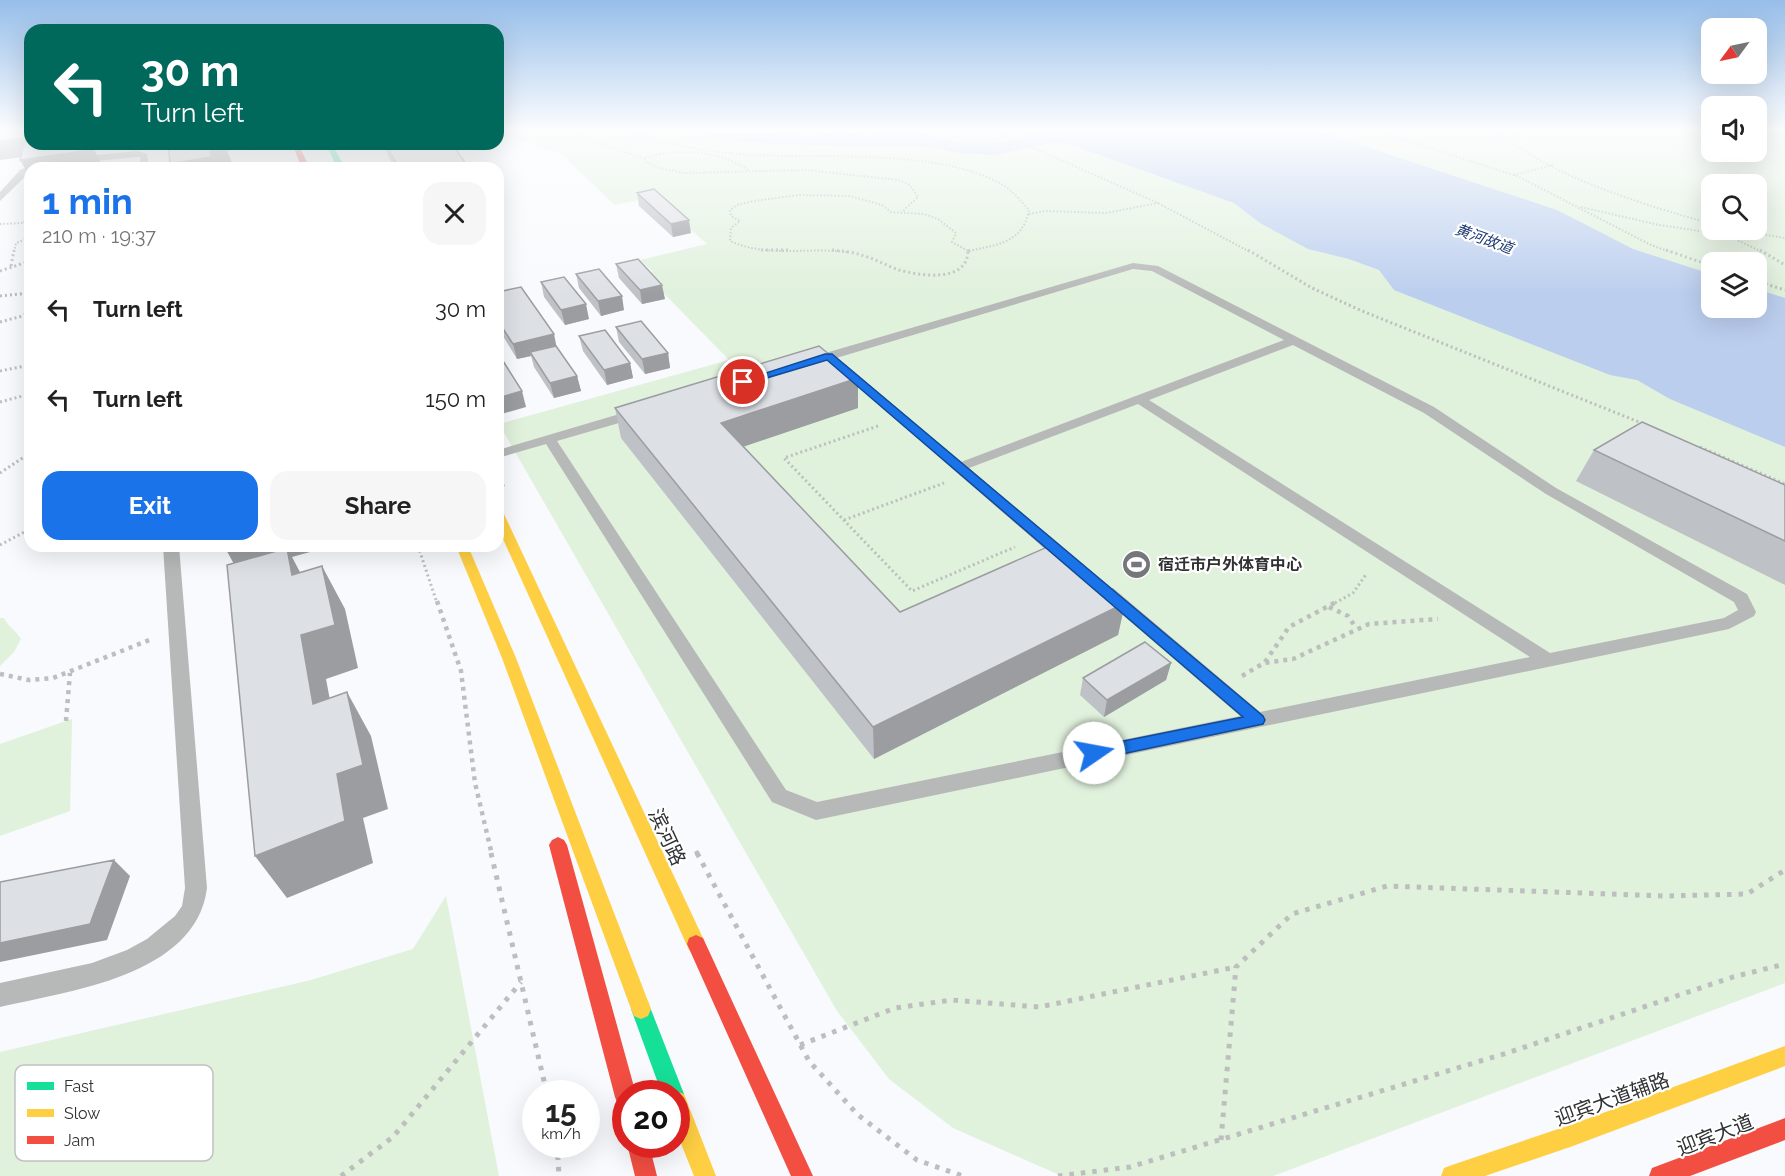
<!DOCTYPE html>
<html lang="en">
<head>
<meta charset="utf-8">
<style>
	:root { --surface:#fff; --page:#f6f6f6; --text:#222; --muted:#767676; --accent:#1a73e8 }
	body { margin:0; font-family:Raleway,"Noto Sans SC",sans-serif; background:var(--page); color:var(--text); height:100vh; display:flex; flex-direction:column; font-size:22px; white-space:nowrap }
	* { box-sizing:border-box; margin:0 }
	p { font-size:20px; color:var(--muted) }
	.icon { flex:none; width:33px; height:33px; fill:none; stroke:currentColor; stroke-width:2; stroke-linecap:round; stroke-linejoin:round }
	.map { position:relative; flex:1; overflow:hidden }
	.side { position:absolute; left:24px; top:162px; width:480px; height:390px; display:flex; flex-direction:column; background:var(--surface); border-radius:18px; box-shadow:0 6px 24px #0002 }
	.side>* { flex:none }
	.banner { position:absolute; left:24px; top:24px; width:480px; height:126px; border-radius:18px; box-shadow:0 6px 24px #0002; background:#00695c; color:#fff; overflow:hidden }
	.needle { width:39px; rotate:237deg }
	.buttons { position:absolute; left:1701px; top:18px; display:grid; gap:12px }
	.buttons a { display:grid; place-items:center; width:66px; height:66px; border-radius:12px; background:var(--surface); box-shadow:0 6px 24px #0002; font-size:30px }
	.speed { position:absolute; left:522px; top:1080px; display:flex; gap:12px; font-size:30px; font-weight:700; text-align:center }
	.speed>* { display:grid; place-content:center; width:78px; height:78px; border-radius:50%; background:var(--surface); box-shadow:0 6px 24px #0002; line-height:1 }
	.speed small { font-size:15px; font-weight:400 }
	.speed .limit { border:9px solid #d22; background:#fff; color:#111 }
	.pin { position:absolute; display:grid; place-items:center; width:51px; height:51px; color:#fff; margin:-26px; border:3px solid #fff; border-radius:50%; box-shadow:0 2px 6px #0007 }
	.me { position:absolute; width:66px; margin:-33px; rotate:78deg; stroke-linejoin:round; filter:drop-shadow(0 0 4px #0008) }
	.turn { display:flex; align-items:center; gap:21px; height:126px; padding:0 18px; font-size:27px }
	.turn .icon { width:78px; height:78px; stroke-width:2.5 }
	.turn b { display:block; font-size:42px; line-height:51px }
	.round { display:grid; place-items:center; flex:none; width:63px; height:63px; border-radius:18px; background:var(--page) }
	.head { display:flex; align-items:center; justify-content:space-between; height:102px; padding:0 18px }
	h1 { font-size:36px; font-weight:700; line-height:45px; color:var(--accent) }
	.action { display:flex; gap:12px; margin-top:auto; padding:12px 18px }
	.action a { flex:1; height:69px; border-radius:18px; background:var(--accent); color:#fff; font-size:24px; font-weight:700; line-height:69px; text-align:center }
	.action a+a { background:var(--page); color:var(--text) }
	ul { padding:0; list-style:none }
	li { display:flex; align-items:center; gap:18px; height:90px; padding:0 18px }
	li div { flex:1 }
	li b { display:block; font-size:22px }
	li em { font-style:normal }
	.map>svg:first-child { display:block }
</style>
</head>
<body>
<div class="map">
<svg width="1785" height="1176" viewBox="0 0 1785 1176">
	<rect width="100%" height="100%" fill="#f8fafd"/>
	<!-- green -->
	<path fill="#e0f1dc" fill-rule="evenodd" d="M498,131H1711L1712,152H1756L1757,131H1785V983L1273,1176H1063L1055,1173L953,1128L889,1079L837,1011L499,424L729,360L645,274L653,272L640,260L707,244L654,197L614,205L562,154L498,133ZM1712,184H1756V230H1712ZM1712,262H1756V308H1712Z
		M0,618H4C8,627 16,630 21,639L14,652L0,666Z
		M72,719L70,811L0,836V744Z
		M446,896L499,1176H0V1052L311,980L413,949Z"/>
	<!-- water -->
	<path fill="#bbceee" d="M690,131L816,136L837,131H851V133L861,136L872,135V131C887,131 904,128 919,131C926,132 933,137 940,139C970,146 1009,146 1036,132L1035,131H1318L1557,210L1633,249L1711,274L1712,308H1756L1757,289L1785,298V447L1670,399L1637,380L1610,375L1394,290L1379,270L1349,259L1308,249L1260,223L1234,203L1066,143H1049L995,155L959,153L931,147L773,144L727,140Z"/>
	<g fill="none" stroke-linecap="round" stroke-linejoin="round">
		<!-- path-far3 -->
		<path stroke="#bdbebe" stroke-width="2" stroke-dasharray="1.5 2" stroke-linecap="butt" d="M572,131L608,147L644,158
			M630,131C671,146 712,153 755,155C829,159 938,148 1003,185C1013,191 1021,201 1029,210C1023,243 997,245 968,251
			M995,131L1158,203L1250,252
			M1376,131L1517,176L1651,245L1670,252
			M1497,131C1550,177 1645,205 1712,224
			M1766,131L1785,138
			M1508,140L1525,131
			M748,170C720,150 676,148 644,158L646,162L659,168L684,173L806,170L899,180L910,185L918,197L903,211
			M1514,175L1553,165
			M1581,207L1659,225L1727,235L1762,252
			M1029,214L1045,211L1106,213L1158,203
			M30,217L23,223L30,225
			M0,224L23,223
			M1738,230L1785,238
			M1727,235L1732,230
			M14,252L16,243L30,238
			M847,252C808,247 767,258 730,241L731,228L740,221L731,216L730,210L737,205L753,201L799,195L850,196L882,205L891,212L924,214L938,219L956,233L952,242L968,251"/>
		<!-- path-far2 -->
		<path stroke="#bdbebe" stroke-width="3" stroke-dasharray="2 3" stroke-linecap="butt" d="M761,250H791
			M832,250C843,251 854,252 864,256C876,259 887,266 899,270C921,276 967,283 968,251
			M1248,250L1312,288L1362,311L1644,424
			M1666,250L1712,266
			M1760,250L1785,265
			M968,251L972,250
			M11,266L14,250
			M0,271L30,261
			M1756,281L1785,290
			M0,296L30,293
			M25,315L28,293
			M0,322L30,314
			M0,371L30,365
			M0,402L30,394
			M878,426L784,458L912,591L1015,547
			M1700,447L1785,484
			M0,473L30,453
			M498,476L505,489
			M844,520L944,483
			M0,545L30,529
			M418,546L437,603
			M1335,603L1353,593L1367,573"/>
		<!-- path-far1 -->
		<path stroke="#bdbebe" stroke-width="4.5" stroke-dasharray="4 5" stroke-linecap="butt" d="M437,601L461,671L475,783L492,855
			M1329,607L1348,616L1356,628
			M1265,662L1289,627L1338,601
			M0,674L29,680L53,678L152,639
			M1242,676L1264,663L1293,659L1369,624L1438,619
			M66,721L70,673
			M696,851L698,855"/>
		<!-- path -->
		<path stroke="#bdbebe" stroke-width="5" stroke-dasharray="4.5 7" stroke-linecap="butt" d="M491,853L547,1094
			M697,853L809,1061L858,1115L917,1160L963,1176
			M800,1045L895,1008L952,1000L1039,1007L1236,967
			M1221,1140L1236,967L1292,914L1387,886L1665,896L1747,894L1785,870
			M557,1144L559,1176
			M341,1176L393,1137L521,982
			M1058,1176L1130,1167L1507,1053L1733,977L1785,964"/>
		<!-- lane -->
		<path fill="#b7b8b8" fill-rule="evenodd" d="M43,144H51L44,166L30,168V172L0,201V192L20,170L37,163Z
			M137,151L147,154L149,168H141L140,157H137L76,163L72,160L76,157Z
			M1133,263L1158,266L1434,407L1556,488L1747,594L1756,612L1754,616L1729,629L816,820L772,802L546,444L498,458V450L633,410H643L645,413L643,416L557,441L786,790L817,802L1240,716L1101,596L1099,592L1101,588H1113L1260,712L1530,657L1138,404L969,468L1074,558L1066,563L1060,562L835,367L841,363L845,364L961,462L1284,340L1152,271L1133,269L813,365H805L803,362L805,359ZM1293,345L1424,413L1546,494L1734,602L1738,610L1724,618L1550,653L1149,400Z
			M163,546H179L207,888C196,976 69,991 0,1007V983L92,963L127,950L147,939L175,916L182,906L185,888Z"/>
		<!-- fast -->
		<path fill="#16e098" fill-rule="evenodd" d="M326,144H332L345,168H337Z
			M641,999L648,1002L684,1094L680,1101L676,1103V1094H662L631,1009L634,1002Z"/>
		<!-- slow -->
		<path fill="#ffcf43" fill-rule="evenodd" d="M498,510L504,514L703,938L705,944L703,950L696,953L689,950L498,528Z
			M456,546H468L516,658L651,1009L648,1016L641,1019L634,1016L631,1009L502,658Z
			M1785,1046V1066L1573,1146L1485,1176H1441L1444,1168L1452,1165L1573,1124Z
			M676,1091L684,1094L716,1176H694L676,1131V1094H671Z"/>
		<!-- jam -->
		<path fill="#f24e42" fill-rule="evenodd" d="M292,144H298L310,168H302Z
			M558,837L564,840L567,845L636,1094H626V1107L618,1105L615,1097L549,845L552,840Z
			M696,935L703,938L813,1176H791L687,944L689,938Z
			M1785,1118V1140L1690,1176H1649L1652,1168Z
			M627,1144H649L657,1176H635Z"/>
	</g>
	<!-- wall -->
	<path fill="#bec1c5" d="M384,144H452L469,168H395L389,158Z
		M637,193L691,233L673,237L639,206Z
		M616,264L665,299L642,304L619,278Z
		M576,274L624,310L601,316L579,288Z
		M541,282L589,319L565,325L544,297Z
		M498,292L557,347L577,376L581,391L554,398L534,367L531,356L517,359L498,328Z
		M616,327L668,353L670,368L645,374L619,342Z
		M579,336L630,363L633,378L607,385L583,351Z
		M615,408H858L743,446L900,612L1125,603L1118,635L874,759L621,438Z
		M1594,450L1785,485V585L1576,481Z
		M1171,663L1166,680L1104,717L1080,695L1083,678Z"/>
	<!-- shaded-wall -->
	<path fill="#9b9da0" d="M30,131V144L37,155L0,160V141Z
		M47,144H119L93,147L102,165V168H30V177L20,160Z
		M205,144H227L229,150L227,151L234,168H173L170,164Z
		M689,220L691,233L673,237L671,224Z
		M662,285L665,299L642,304L640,290Z
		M622,296L624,310L601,316L598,301Z
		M586,304L589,319L565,325L561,310Z
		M554,334L557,349L530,352L531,356L517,359L513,344Z
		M668,353L670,368L645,374L642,359Z
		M630,363L633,378L607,385L604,370Z
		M577,376L581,391L554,398L550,383Z
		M858,378V408L725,453L721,423Z
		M522,391L526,407L498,415V398Z
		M224,546H309L310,552L292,557L310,591L239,573Z
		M322,566L345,609L358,668L326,679L339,748L313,704L301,635Z
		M1125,603L1118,635L874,759L873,727Z
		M1171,663L1166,680L1104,717L1107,700Z
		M347,692L371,736L388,809L363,818L373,863L287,898L255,856L337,774Z
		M114,860L130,876L107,940L0,962V943Z"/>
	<!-- building -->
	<path fill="#dde0e5" stroke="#9b9da0" stroke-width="1.5" d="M0,131H30L27,138L0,141Z
		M25,142H30V144H85L84,151L20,160Z
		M168,144H222L223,148L210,150L211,157L170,164Z
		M385,144H452L469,168H399Z
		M654,189L689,220L671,224L637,193Z
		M638,259L662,285L640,290L616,264Z
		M599,269L622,296L598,301L576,274Z
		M564,277L586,304L561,310L541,282Z
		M521,287L554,334L513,344L498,321V292Z
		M641,321L668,353L642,359L616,327Z
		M605,330L630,363L604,370L579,336Z
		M556,346L577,376L550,383L530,352Z
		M819,346L858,378L721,423L900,612L1054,544L1125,603L873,727L615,408Z
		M498,353L522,391L498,398Z
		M1642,422L1785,485V541L1594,450Z
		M287,548L292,575L322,566L335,625L301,635L313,704L347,692L363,765L337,774L345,821L255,856L227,565Z
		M1145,642L1171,663L1107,700L1083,678Z
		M114,860L90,924L0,943V882Z"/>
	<!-- sky -->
	<linearGradient id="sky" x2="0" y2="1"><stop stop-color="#96beea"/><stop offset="0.44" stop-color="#fcfdfe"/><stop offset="1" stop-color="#fcfdfe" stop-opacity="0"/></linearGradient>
	<rect width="1785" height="295" fill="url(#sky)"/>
	<!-- route -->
	<path fill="#1a73e8" stroke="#114b97" stroke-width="1.5" d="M825,354H832L1263,716L1265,720L1263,724L1094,760L1089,758L1086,753L1089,749L1094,747L1243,717L827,360L743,385L738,382Z"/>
	<!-- icons -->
	<defs>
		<symbol id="stadium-disc" viewBox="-11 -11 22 22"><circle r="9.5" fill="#76777a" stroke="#fff"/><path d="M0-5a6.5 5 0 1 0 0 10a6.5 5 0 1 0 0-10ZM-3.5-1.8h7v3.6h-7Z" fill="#fff"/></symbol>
	</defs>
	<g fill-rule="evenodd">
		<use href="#stadium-disc" x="1120" y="548" width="33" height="33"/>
	</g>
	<g text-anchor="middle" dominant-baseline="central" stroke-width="4.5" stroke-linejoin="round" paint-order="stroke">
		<!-- far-water labels -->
		<g font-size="15" font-style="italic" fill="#1e3b72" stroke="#fff">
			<text transform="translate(1484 239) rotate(20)">黄河故道</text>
		</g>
		<!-- poi labels -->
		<g font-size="16" font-weight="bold" fill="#303133" stroke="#fff" text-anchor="start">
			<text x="1158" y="564">宿迁市户外体育中心</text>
		</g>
		<!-- near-street labels -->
		<g font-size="20" fill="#303133" stroke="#fff">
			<text transform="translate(667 837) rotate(65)">滨河路</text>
			<text transform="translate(1612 1099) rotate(-20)">迎宾大道辅路</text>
			<text transform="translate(1715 1135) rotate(-21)">迎宾大道</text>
		</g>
	</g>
	<!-- legend -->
	<rect x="15" y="1065" width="198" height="96" rx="9" fill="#fff" stroke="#c1c1c2" stroke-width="1.5"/>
	<rect x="27" y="1082" width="27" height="8" fill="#16e098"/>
	<rect x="27" y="1109" width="27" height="8" fill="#ffcf43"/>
	<rect x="27" y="1136" width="27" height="8" fill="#f24e42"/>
	<g font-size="16" fill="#303133">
		<text x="64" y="1092">Fast</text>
		<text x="64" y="1119">Slow</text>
		<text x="64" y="1146">Jam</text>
	</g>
</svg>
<div class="buttons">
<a><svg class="needle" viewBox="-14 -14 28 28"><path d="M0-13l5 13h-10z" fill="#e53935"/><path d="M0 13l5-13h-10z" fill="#767676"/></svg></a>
<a><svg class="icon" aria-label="sound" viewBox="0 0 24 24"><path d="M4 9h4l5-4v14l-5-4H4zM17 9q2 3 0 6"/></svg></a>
<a><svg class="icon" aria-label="search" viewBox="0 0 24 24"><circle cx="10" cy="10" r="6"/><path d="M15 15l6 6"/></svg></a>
<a><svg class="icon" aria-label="layers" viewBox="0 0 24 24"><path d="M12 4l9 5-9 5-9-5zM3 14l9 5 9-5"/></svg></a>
</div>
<div class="speed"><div>15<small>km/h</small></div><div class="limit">20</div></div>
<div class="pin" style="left:743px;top:382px;background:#d93025"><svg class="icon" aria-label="arrive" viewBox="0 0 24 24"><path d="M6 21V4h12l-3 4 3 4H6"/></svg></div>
<svg class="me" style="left:1094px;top:753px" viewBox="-20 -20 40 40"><circle r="19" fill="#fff"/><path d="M0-13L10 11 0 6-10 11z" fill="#1a73e8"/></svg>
<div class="banner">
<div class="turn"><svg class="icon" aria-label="left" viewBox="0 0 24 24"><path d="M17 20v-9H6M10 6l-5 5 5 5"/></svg><div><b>30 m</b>Turn left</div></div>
</div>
<section class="side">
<div class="head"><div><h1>1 min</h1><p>210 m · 19:37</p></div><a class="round"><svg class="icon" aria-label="close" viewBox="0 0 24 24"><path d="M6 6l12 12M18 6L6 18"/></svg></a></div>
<ul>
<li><svg class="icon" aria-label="left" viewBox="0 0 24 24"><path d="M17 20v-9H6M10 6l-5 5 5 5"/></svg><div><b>Turn left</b></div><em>30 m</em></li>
<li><svg class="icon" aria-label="left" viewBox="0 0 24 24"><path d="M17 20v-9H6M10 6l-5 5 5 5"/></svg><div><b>Turn left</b></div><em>150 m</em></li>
</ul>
<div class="action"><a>Exit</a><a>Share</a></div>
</section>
</div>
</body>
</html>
